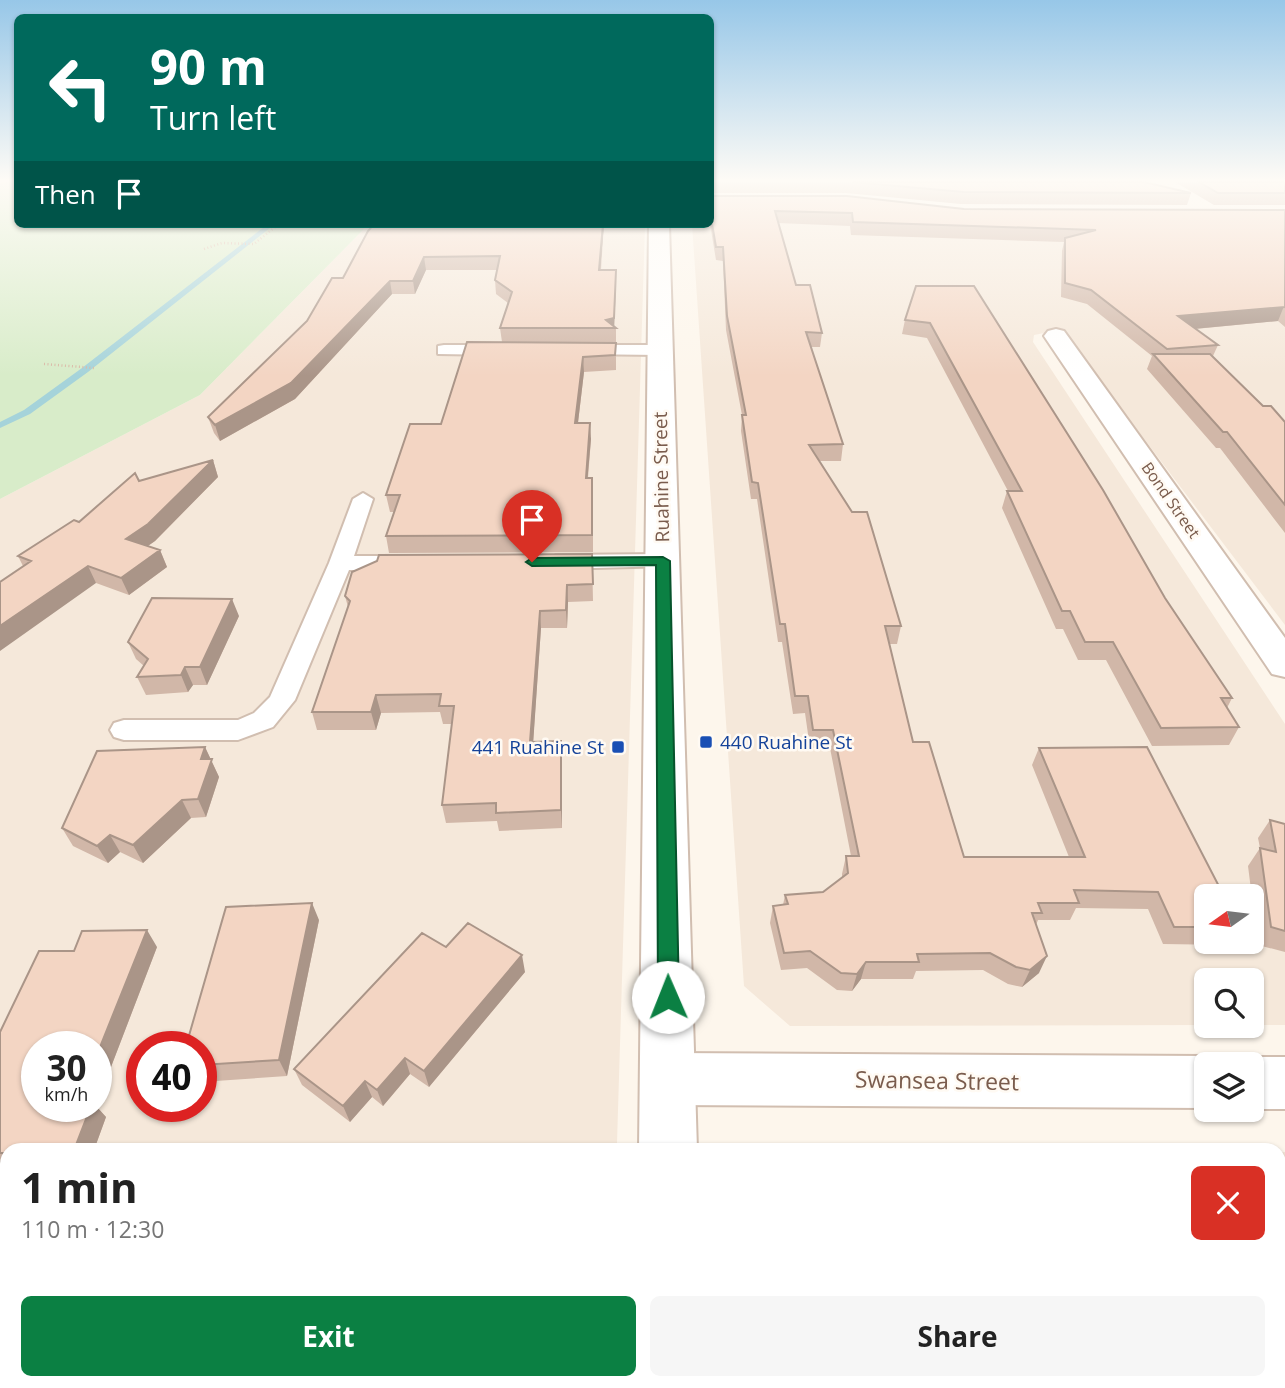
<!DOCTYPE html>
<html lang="en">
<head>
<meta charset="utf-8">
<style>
	:root { --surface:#fff; --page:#f6f6f6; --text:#222; --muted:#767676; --accent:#0b8043 }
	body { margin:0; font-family:"Open Sans",sans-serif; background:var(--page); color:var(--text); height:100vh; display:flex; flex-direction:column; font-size:26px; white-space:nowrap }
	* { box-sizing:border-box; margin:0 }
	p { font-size:23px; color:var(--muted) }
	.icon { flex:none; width:38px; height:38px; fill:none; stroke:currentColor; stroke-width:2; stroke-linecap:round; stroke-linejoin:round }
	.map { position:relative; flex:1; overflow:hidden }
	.sheet { position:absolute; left:0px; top:1143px; width:1286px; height:247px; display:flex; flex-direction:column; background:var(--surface); border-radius:21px 21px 0 0; box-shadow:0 2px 5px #0004 }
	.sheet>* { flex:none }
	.top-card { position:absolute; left:14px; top:14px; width:700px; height:214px; border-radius:10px; box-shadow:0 2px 5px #0004; background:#00695c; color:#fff; overflow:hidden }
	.needle { width:46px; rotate:256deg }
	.controls { position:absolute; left:1194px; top:884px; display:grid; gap:14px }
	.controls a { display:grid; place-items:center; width:70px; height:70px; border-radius:10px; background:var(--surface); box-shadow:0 2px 5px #0004; font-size:35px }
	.speed { position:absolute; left:21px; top:1031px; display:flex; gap:14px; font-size:35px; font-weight:700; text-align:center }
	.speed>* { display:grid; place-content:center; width:91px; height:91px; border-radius:50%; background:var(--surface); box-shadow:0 2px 5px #0004; line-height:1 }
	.speed small { font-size:18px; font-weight:400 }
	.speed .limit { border:10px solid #d22; background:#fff; color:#111 }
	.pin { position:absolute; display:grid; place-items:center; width:60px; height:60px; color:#fff; margin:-72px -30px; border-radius:50% 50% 50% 0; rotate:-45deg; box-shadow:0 0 7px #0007 }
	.pin .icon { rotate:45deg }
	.me { position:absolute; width:77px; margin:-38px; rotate:359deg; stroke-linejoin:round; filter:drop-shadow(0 0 5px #0008) }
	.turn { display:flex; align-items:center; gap:24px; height:147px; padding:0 21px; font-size:32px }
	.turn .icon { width:91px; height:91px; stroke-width:2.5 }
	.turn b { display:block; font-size:49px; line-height:60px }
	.then { display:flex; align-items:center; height:66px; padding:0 21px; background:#0003; gap:14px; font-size:26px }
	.round { display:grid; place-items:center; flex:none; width:74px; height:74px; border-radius:10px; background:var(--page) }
	.headline { display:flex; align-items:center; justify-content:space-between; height:119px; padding:0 21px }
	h1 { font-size:42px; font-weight:700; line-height:52px }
	.primary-button { display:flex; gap:14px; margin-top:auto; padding:14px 21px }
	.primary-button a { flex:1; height:80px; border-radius:10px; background:var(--accent); color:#fff; font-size:28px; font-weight:700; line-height:80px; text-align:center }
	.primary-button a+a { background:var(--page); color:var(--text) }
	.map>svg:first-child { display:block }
</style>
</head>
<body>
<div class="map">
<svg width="1285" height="1388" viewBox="0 0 1285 1388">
	<rect width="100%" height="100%" fill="#fdf6ec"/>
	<!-- residential -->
	<path fill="#f5e8da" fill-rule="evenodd" d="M711,210L1285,223V625L1076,349L1057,335L1044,333L1034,335L1033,342L1285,724V1025H1251V980H1206V1025L790,1026L744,986L692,224H710ZM1206,896H1251V942H1206Z
		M369,224H645L617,1143L609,1150H7V1211L0,1212V499L200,395ZM37,1046H96V1106H37ZM142,1046H201V1106H142Z
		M1279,1152H1285V1388H790L789,1383L1279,1382Z"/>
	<!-- green -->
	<path fill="#d8ecc9" d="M17,182L18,224H369L200,395L0,499V183Z"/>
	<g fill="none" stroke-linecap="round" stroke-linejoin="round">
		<!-- stream -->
		<path fill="#a5d3da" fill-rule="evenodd" d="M268,224H275L88,372L30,414L0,428V422L24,410L82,368Z"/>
		<defs>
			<path id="service" d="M444,345H500L508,350L500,355L438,354V346Z
				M581,345H659L667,350L659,355L575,354V346Z
				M363,493L373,499L354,556H409L420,563L409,570H349L295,700L273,727L238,740H124L114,737L110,730L114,723L124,720H238L254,713L270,697L329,563L353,499Z
				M663,554L671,556L674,561L671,566L556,569L545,562L556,555Z"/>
			<path id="minor" d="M1056,329L1064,331L1285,638V677L1272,674L1044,336L1048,331Z
				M669,1053L1206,1056L1226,1064H1206V1108L669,1105L650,1098L642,1079L650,1060Z
				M1251,1057H1285V1109H1251V1064H1233Z
				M0,1256H7V1318L0,1320Z"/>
			<path id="tertiary" d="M649,224H669L697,1150H639Z
				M634,1382H700L701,1388H633Z"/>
		</defs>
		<!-- service casing -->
		<use href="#service" stroke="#d1beb0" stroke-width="4"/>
		<!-- minor casing -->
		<use href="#minor" stroke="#d1beb0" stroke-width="4"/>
		<!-- tertiary casing -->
		<use href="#tertiary" stroke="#d1beb0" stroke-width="4"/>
		<!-- path -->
		<path stroke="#d9b8a5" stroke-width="2.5" stroke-dasharray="1 2.5" stroke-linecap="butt" d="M204,249L222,243L254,244L279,224
			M44,364L94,368"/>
		<!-- service -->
		<use href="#service" fill="#fff" fill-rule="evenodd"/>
		<!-- minor -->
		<use href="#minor" fill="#fff" fill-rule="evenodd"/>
		<!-- tertiary -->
		<use href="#tertiary" fill="#fff" fill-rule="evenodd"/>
	</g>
	<!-- wall -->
	<path fill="#d1b7a8" d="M710,182H1144L1191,193L1187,205L961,204L846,193H710Z
		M1175,182H1285V205H1214Z
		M710,196L964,209L1285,210V327L1278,321L1195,329L1218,345L1213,356L1263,406L1285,422V533L1220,448H1216L1147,369L1152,356L1087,304L1061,297L1062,251L1064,242L851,235L850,226L778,223L796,285L822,333L820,347H810L843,444L841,461H819L901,626L897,644H889L913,742L964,857H1069L1032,765L1039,748L1206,896V942H1230L1228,945L1163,944L1148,909L1076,908L1070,920H1038L1036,925L1039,973L1022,987L1008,984L983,970L916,971L913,979H861L852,991L837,990L807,968L781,970L770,923L773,906L783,905L785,895L823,892L842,878V874L846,856H851L830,748H810L805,713L793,714L782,642H778L757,499H751L741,431L742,415L726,330L723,261L716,260L710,224Z
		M374,224H604L601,270H616L614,326L616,328V370L584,372L578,423L591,439L588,478L593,495V552L389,553L386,536L394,512H390L386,495L441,424L502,342L500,328L508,303L496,294L495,280L497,270H426L415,294H392L295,399L220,441L214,433L208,417L307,321L343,278Z
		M916,286L1165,598L1232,698L1227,708L1239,727L1229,745L1152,746L1106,660H1078L1063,629H1056L1002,508L1007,491H1008L927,338L902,334L905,320Z
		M213,460L218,477L155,541L148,546L160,550L167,567L129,595L96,583L23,566L18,556L79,522L139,481Z
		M592,554L593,601L568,602L567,628H541L533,742L561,741L562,759V828L499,831L497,821L446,823L442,805L452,724H443L440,712L381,713L376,730H317L312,712L348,607L345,596Z
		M239,616L207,685H193L188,692L146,695L137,677L144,666L136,659L128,642Z
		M205,747L219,777L206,817L191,818L143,863L120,852L108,863L73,846L62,828Z
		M1270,820L1285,824V952L1258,945L1248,866L1260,848L1258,838Z
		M319,920L287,1076L201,1082V1046Z
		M157,947L96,1106L106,1117L94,1150H7V1186L0,1180V1032L74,951Z
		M446,947L525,972L429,1087L410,1074L383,1106L372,1097L350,1122L302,1085L294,1069Z
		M1279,1252H1285V1366H1279Z
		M907,1382H1082L1083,1388H908Z"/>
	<!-- shaded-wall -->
	<path fill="#aa9588" d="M603,224H604L599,283V270Z
		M424,257L426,270L415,294L413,281Z
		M616,270V283L614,332V328L606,320Z
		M390,281L392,294L295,399L220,441L215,425Z
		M1284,306L1278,321L1172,331L1178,316Z
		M583,357L584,372L576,439L575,423Z
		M590,423L591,439L586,495V478Z
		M213,460L218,477L155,541L133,556L126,539Z
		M160,550L167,567L129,595L121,578Z
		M88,566L96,583L0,651V626Z
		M567,585L568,602L567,628L566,610Z
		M232,599L239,616L207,685L200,667Z
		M540,611L541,628L532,760L530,742Z
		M185,667L193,685L188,692L181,675Z
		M376,695L381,713L376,730L371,712Z
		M561,741L562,759V828L561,810Z
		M205,747L219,777L206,817L198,799L201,759Z
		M182,800L191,818L143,863L133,845Z
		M110,835L120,852L108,863L97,846Z
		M312,903L319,920L287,1076L279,1060Z
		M147,930L157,947L96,1106V1057Z
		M522,955L525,972L429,1087L424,1071Z
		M1047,956L1039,973L1022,987L1030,970Z
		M866,962L861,979L852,991L857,974Z
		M405,1058L410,1074L383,1106L377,1090Z
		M365,1081L372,1097L350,1122L343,1106Z
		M82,1106H96L106,1117L94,1150H74Z"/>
	<!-- building -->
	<path fill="#f3d5c3" stroke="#aa9588" stroke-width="2" d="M852,182H1144L1191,193L964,192Z
		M1199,182H1285V193H1218Z
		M710,196H847L964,209L1285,210V307L1178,316L1218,345L1167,349L1091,290L1065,283V238L1096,230L853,222L852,213L775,211L796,285H810L822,333L806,332L843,444L809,445L852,512H867L901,626H885L913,742H929L964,857H1085L1039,748L1147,747L1224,896H1206V927H1174L1158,892L1074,890L1079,903H1038L1042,913H1032L1047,956L1030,970L1016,967L990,953L917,954L919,962H866L857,974L841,973L810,951L784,953L773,906L788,904L785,895L823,892L848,873L846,856H859L833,730H813L808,696H795L785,624H780L758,483L752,482L742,415H746L727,316L723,247H716L710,212Z
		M374,224H603L599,270H616L614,318L606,320L616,328H500L512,292L495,280L500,256L424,257L413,281H390L291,383L215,425L208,417L307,321L332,278H343L368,231Z
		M916,286H974L1103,490L1165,598L1232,698H1221L1239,727L1161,728L1113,642H1085L1070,611H1062L1007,491H1022L930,323L905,320Z
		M467,342L616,343L615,355L583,357L575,423H590L586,478H592V535L386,536L400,495H386L410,424H441Z
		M1153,354H1210L1263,406H1271L1285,422V505L1227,432H1223Z
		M213,460L148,524L126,539L160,550L121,578L88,566L0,626V582L31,561L18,556L74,520L79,522L135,473L139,481Z
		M592,554L593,584L567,585L566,610L540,611L530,742L561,741V810L496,813V803L442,805L454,706H439L441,694L376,695L371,712H312L350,601L345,596L352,572L377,561L379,555Z
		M152,598L232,599L200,667H185L181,675L137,677L148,659L128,642Z
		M205,747L201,759H212L198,799L182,800L133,845L110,835L97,846L62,828L97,751Z
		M1270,820L1285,824V931L1271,927L1260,848L1276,852Z
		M312,903L279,1060L201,1065V1046H186L226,907Z
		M468,923L522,955L424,1071L405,1058L377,1090L365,1081L343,1106L294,1069L422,933L446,947Z
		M147,930L96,1057V1046H37V1106H91L74,1150H7V1175H0V1164L5,1153H0V1032L39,951H74L82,931Z
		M1279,1252H1285V1354H1279Z
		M917,1382H1082L1083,1388H918Z"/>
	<!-- sky -->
	<linearGradient id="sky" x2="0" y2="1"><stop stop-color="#97c7e8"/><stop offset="0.48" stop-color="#fefbf6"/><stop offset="1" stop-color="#fefbf6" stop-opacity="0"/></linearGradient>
	<rect width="1285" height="376" fill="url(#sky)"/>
	<!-- route -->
	<path fill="#0b8043" stroke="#07532c" stroke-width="2" d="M663,557L670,561L679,997L676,1004L668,1007L661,1004L658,997L656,565L532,566L526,562L532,558Z"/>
	<!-- markers -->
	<g fill="#1a4fb4" stroke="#fffaf3" stroke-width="2.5">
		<rect x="699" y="735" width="14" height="14" rx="3.5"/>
		<rect x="611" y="740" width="14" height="14" rx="3.5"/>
	</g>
	<g text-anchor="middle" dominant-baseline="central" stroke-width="5" stroke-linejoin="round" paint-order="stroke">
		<!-- far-street labels -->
		<g font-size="16" fill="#7a5c4d" stroke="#fffaf3">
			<text transform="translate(1171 500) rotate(55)">Bond Street</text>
		</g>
		<!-- street labels -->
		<g font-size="19" fill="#7a5c4d" stroke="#fffaf3">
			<text transform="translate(661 477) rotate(-91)">Ruahine Street</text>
		</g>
		<!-- transit labels -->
		<g font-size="19" fill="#164399" stroke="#fffaf3" text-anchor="start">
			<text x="720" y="742">440 Ruahine St</text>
			<text x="604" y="747" text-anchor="end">441 Ruahine St</text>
		</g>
		<!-- near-street labels -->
		<g font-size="23" fill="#7a5c4d" stroke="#fffaf3">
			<text transform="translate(937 1080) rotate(1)">Swansea Street</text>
		</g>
	</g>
</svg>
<div class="controls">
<a><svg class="needle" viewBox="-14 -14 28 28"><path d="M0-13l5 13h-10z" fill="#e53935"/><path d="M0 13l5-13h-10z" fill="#767676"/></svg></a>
<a><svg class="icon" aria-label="search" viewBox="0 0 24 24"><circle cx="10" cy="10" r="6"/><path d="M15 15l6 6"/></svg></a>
<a><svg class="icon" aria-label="layers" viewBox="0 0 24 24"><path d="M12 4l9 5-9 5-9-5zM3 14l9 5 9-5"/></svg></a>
</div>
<div class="speed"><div>30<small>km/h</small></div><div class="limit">40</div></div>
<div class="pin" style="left:532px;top:562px;background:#d93025"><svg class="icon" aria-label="arrive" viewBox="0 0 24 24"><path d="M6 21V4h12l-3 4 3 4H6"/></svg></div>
<svg class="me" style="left:668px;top:997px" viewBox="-20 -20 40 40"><circle r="19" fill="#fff"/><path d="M0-13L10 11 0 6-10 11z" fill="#0b8043"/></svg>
<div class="top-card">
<div class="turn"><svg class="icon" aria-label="left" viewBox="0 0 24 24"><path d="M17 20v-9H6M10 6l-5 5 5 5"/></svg><div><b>90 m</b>Turn left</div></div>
<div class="then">Then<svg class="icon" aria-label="arrive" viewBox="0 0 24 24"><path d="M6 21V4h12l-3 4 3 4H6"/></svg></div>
</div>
<section class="sheet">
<div class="headline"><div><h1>1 min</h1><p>110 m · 12:30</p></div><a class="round" style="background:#d93025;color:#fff"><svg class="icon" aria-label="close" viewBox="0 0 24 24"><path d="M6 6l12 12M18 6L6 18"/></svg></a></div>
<div class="primary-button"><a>Exit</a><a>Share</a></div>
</section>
</div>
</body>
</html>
